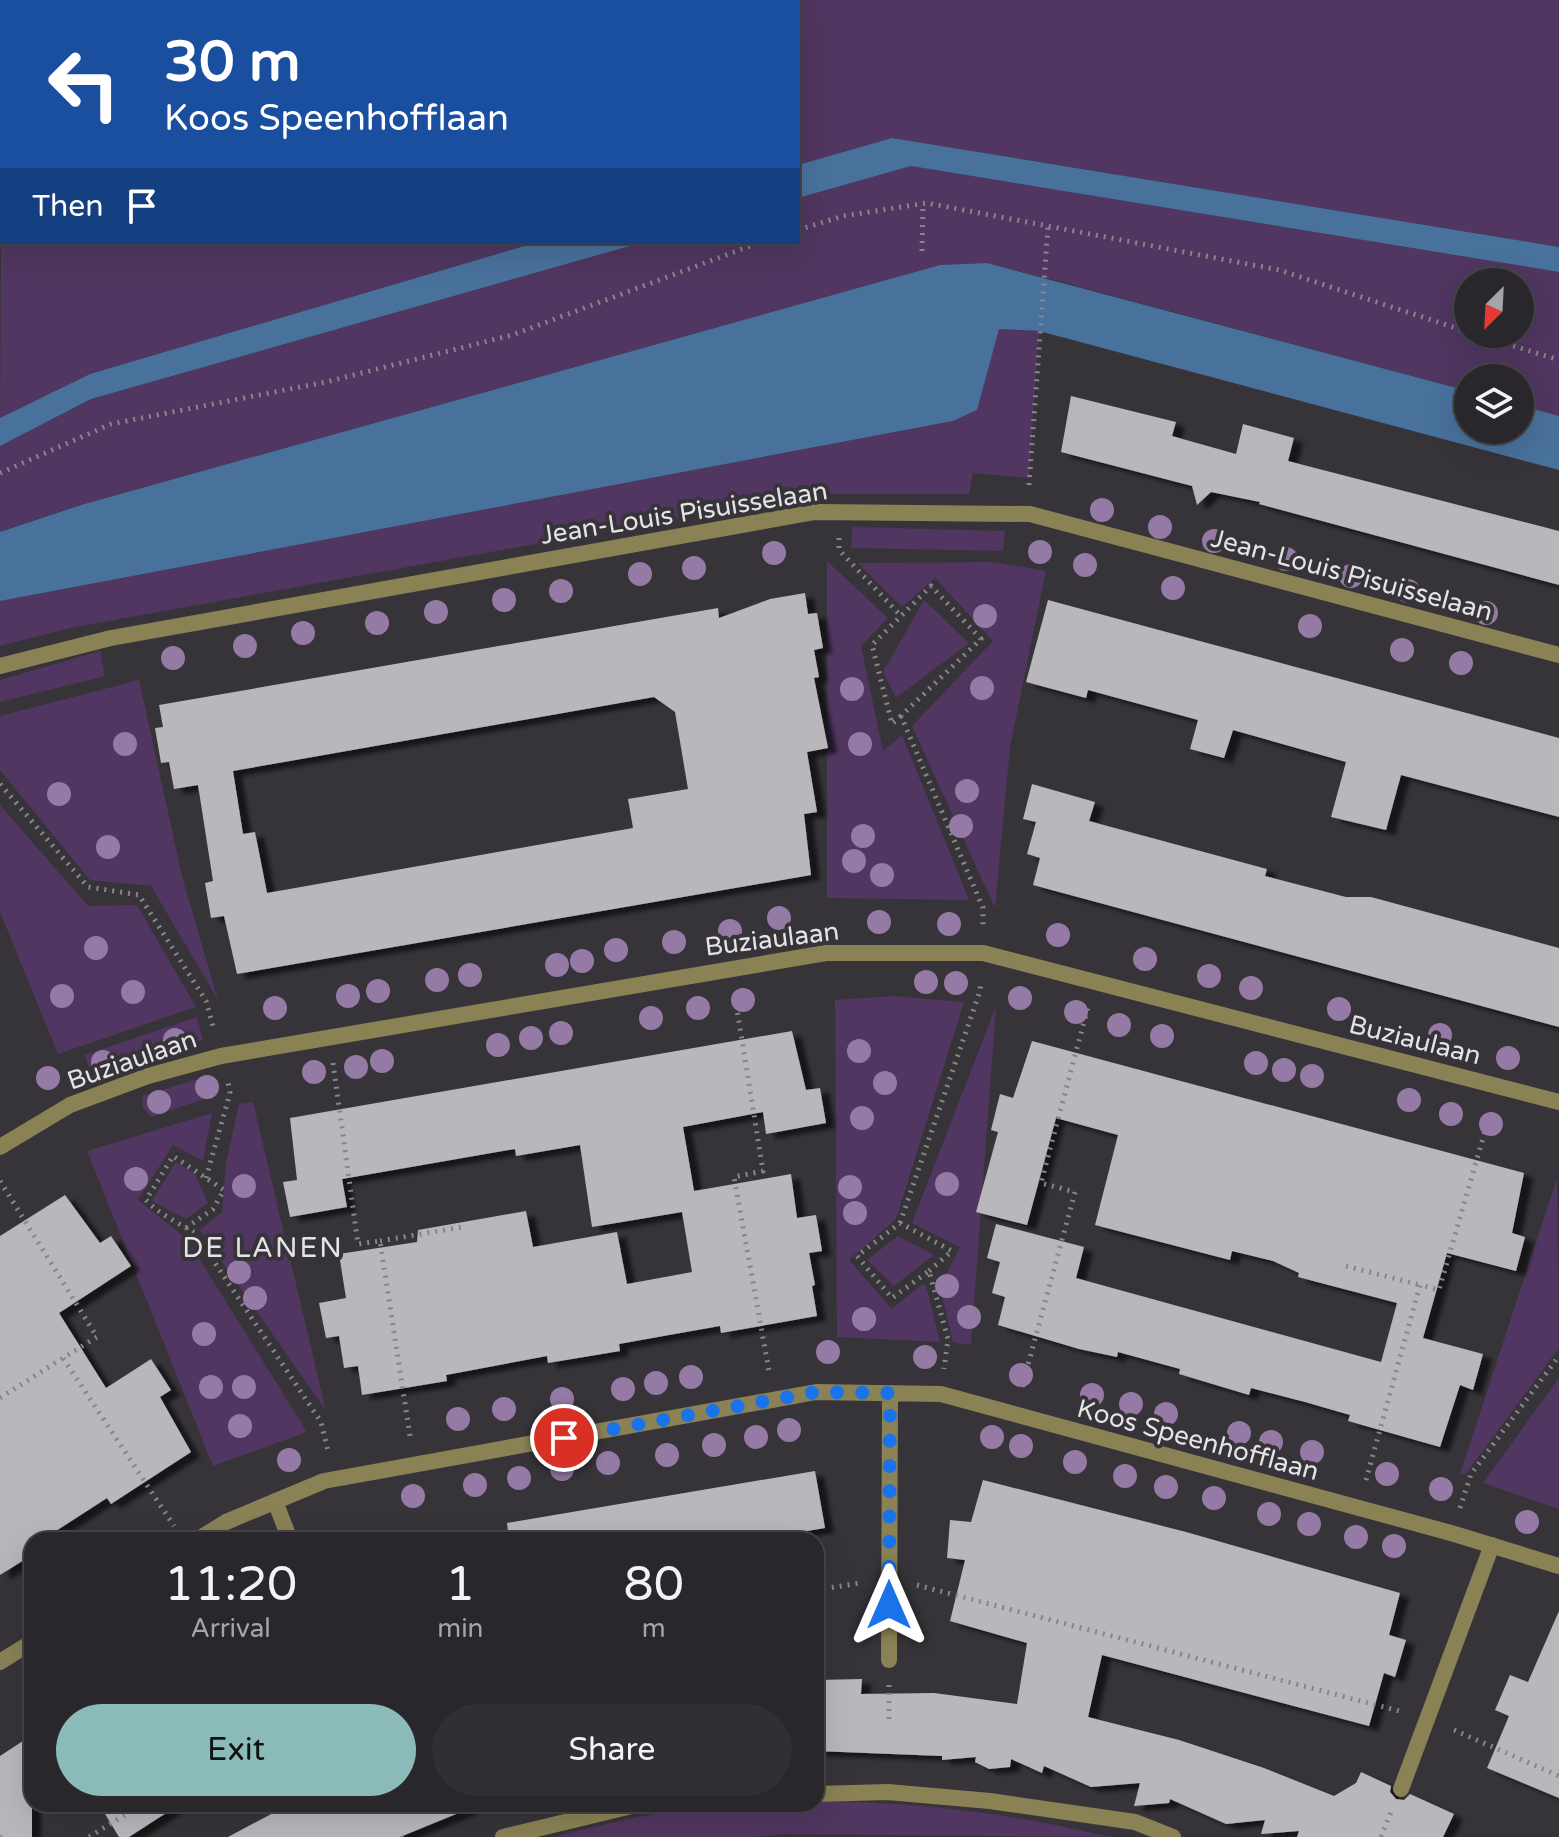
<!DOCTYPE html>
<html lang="en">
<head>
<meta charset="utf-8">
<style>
	:root { --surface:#29272b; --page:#312f33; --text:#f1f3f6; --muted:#a5a5a9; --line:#454447; --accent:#8bbbb9 }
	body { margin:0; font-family:"Varela Round",sans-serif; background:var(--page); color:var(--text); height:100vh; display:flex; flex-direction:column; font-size:30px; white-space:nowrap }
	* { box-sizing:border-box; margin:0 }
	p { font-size:26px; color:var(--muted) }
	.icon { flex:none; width:44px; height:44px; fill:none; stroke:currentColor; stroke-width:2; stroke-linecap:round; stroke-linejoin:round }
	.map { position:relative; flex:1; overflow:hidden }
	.sheet { position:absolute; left:24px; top:1532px; width:800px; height:280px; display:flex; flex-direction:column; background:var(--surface); border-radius:24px; box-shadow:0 8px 32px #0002,0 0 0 2px var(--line) }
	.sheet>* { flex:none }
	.top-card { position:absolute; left:0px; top:0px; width:800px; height:244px; box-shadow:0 8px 32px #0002,0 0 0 2px var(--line); background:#1a4fa0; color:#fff; overflow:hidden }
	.needle { width:52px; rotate:204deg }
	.buttons { position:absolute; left:1454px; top:268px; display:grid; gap:16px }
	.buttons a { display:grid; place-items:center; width:80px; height:80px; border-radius:50%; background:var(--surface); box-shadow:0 8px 32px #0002,0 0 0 2px var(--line); font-size:40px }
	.pin { position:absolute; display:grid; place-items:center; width:68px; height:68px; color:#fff; margin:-34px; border:4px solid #fff; border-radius:50%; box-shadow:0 2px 8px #0007 }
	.me { position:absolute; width:88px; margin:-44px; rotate:0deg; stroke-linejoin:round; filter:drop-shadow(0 0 6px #0008) }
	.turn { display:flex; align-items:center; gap:28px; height:168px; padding:0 32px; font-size:36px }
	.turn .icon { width:104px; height:104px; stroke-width:2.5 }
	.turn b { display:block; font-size:56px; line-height:68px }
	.then { display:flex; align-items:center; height:76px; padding:0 32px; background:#0003; gap:16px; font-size:30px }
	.eta { display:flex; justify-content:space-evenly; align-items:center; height:136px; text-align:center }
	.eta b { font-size:48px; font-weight:600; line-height:56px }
	.primary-button { display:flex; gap:16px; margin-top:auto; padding:16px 32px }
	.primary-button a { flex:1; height:92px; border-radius:48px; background:var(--accent); color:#111; font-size:32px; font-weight:600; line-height:92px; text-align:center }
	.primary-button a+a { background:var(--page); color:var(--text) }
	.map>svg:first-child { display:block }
</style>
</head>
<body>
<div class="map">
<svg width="1559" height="1837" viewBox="0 0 1559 1837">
	<defs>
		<filter id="shadow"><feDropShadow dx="9" dy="5" stdDeviation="2" flood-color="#0009"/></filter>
	</defs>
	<rect width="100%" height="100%" fill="#373439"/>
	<!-- green -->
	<path fill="#503660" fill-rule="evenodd" d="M366,0H1559V247L892,138L798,165V2H358Z
		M2,106V242H538L90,374L0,418Z
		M911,166L1559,272V416L1520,405V378H1468V391L1043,277L986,263L940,265L81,505L0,532V446L91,399L644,242H798V198ZM1468,282H1520V334H1468Z
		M998,329L1039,331L1029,478L973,473L969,494H813L75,627L0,646V601L953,421L977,410Z
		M852,527L1005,531L1003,551L851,548Z
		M827,561L888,618L861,646L883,751L902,735L969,900L827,898Z
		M994,562L1046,571L1010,747L995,908L912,726L993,641L935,578L902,607L858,563Z
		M924,600L969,643L896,698L883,672Z
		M100,651L105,676L0,702V680Z
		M139,680L183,880L218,1000L151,886L90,880L0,770V716Z
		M0,805L88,906L137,905L196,1007L58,1054L0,912Z
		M893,996L964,1002L896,1219L849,1260L892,1309L922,1284L926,1286L940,1342L837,1337L835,1000Z
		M996,1006L971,1345L953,1342L940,1287L960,1247L912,1223Z
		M197,1017L203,1040L92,1077L85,1055Z
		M211,1075L216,1095L151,1117L143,1108L142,1096Z
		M253,1102L326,1411L200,1230L222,1212L226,1163L239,1104Z
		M212,1113L203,1161L173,1145L138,1200L187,1239L307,1432L213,1466L87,1151Z
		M176,1162L195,1174L208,1203L186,1219L152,1201Z
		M1557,1178L1559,1348L1465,1475L1460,1474Z
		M898,1236L934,1255L894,1286L867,1260Z
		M1559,1378V1509L1483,1483Z
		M816,1801C915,1802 1013,1813 1109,1837L785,1834L757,1837H554C599,1825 646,1814 693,1808C733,1803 775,1804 816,1804Z"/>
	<!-- water -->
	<path fill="#48719c" d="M892,138L1559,247V272L911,166L798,198V165Z
		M538,242H644L91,399L0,446V418L90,374Z
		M987,263L1468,391V430H1520V405L1559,416V470L1039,331L999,329L977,410L953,421L0,601V532L81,505L940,265Z"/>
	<!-- building -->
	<path fill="#b9b6bc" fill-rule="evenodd" filter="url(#shadow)" d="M1071,396L1176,422L1172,436L1236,454L1243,424L1294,438L1288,461L1559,531V585L1259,504L1260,502L1211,492L1197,505L1192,486L1061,452Z
		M805,593L808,614L817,613L823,648L814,650L819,677L814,678L828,748L807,752L817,812L804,814L811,875L237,974L224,916L211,918L205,883L213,881L198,785L174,789L169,762L161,763L155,728L163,727L159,705L718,608L719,618L770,599ZM654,697L675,712L688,789L628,799L633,828L267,893L255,832L243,834L233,771Z
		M1048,600L1559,738V817L1401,775L1386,830L1331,817L1346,762L1233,730L1224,758L1190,749L1198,720L1088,690L1086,698L1026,682Z
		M1032,784L1095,802L1089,821L1267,869L1265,876L1346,897H1371L1559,948V1027L1033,885L1040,858L1027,854L1036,822L1023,819Z
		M792,1031L806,1090L820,1088L826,1123L766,1134L763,1112L683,1127L694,1191L791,1174L797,1218L816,1215L822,1251L809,1253L815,1285L812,1286L817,1316L721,1333L720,1326L669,1335L619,1344L620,1351L548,1363L547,1356L446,1375L447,1381L362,1395L358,1366L344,1368L339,1336L326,1338L319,1303L346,1298L339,1254L417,1242L418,1230L526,1211L533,1247L617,1232L627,1284L692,1272L682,1212L592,1227L580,1145L516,1156L515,1149L342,1179L347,1207L290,1217L283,1182L297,1180L290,1118Z
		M1032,1041L1524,1173L1512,1233L1525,1237L1516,1271L1447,1253L1423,1338L1483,1354L1473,1390L1460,1385L1440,1447L1348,1421L1350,1415L1305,1402L1251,1388L1249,1395L1179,1374L1180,1369L1118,1352L1117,1357L1079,1349L998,1325L1005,1297L992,1293L1000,1262L987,1258L996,1224L1084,1247L1076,1278L1381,1362L1397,1303L1298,1277L1299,1273L1273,1261L1232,1251L1230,1260L1095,1225L1118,1135L1056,1118L1027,1225L976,1212L998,1132L991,1130L1000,1094L1013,1098Z
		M65,1195L100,1243L111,1236L131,1266L59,1313L106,1388L151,1359L171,1390L160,1397L191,1452L111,1504L107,1498L42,1540H32V1555L0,1575V1236Z
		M815,1471L825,1528L754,1540H509L507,1523Z
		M983,1480L1186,1532L1400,1593L1389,1635L1406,1640L1395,1677L1384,1673L1369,1726L1102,1655L1088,1717L1179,1740L1264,1768L1334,1796L1356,1783L1361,1772L1391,1786L1390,1792L1396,1799L1404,1800L1410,1794L1454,1814L1443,1837H1297L1299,1831L1261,1834L1265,1820L1226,1824L1170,1799L1169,1803L1134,1806L1140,1783L1091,1787L1044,1766L1042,1773L1011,1759L1010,1767L989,1769L975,1762L976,1757L942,1760V1756L816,1751V1680L862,1679L861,1694L934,1693L1017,1704L1027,1643L950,1621L965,1560L947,1558L950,1520L971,1522Z
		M1559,1611V1798L1487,1768L1509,1716L1495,1710L1510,1675L1528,1682Z
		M32,1735V1837H0V1756Z
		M99,1804H180L129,1837H119Z
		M290,1804H478V1805L400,1837H228Z"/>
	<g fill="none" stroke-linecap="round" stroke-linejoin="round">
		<!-- path -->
		<path stroke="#88868a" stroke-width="5" stroke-dasharray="2 6" stroke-linecap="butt" d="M798,230L843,216L927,203L1279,270L1468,332
			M922,251L923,203
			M1475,334L1559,360
			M0,473L111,424L326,382L512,335L761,242
			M1029,485L1048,227
			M839,538V550L901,616
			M901,716L892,724L872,645L931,586L981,639L901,716L983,908V927
			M0,784L88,887L139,895L206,1001L214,1030
			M735,997L763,1171L734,1177L769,1371
			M333,1063L358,1244L380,1241L410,1436
			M206,1178L230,1093L228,1082
			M0,1181L97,1337L63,1358L174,1526
			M900,1223L980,991L981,981
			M186,1228L213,1209L224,1190L173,1156L146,1200C160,1215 179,1223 195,1233L321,1422L328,1451
			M380,1241L462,1227
			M1346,1266L1420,1285
			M929,1271L952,1251L900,1223L857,1256L892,1298L929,1271L948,1339L944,1369
			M1022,1387L1075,1192L1041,1183L1088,1007
			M0,1398L63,1358
			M1366,1480L1420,1285L1439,1290L1490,1114
			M1460,1508L1471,1474L1559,1356
			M917,1585L1399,1711
			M816,1590L860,1583
			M889,1719V1685
			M1454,1730L1559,1776
			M0,1836L1,1837
			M402,1836L403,1837
			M89,1837L142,1804
			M1381,1837L1391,1812"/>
		<!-- minor -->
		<path stroke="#8a8255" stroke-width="16" d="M0,666L111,638L815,512L1030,514L1559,655
			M0,1147L70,1105L148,1076L221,1056L826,953H983L1559,1102
			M275,1501L290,1540
			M197,1540L226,1522L324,1481L816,1392L941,1394L1451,1533L1559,1566
			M889,1660L890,1393
			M0,1662L32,1642
			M1401,1789L1492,1545
			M816,1794L888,1792L990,1801L1135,1822L1173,1837
			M503,1837L640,1804"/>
		<!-- motorway -->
		<path stroke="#fbec90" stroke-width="24" d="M133,2L139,0
			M0,46H2"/>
	</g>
	<!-- trees -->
	<g fill="#947aa5">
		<circle cx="1102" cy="510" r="12"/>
		<circle cx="1160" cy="527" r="12"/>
		<circle cx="1214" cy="541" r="12"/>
		<circle cx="1040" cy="552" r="12"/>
		<circle cx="774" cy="553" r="12"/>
		<circle cx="1286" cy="559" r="12"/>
		<circle cx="1085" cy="565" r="12"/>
		<circle cx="694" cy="568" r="12"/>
		<circle cx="640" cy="574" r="12"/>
		<circle cx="1351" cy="576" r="12"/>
		<circle cx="1173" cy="588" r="12"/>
		<circle cx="561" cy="591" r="12"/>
		<circle cx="1408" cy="591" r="12"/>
		<circle cx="504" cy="600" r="12"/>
		<circle cx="436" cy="612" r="12"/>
		<circle cx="1486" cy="613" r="12"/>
		<circle cx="985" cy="616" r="12"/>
		<circle cx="377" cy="623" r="12"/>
		<circle cx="1310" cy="626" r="12"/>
		<circle cx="303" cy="633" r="12"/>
		<circle cx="245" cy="646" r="12"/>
		<circle cx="1402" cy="650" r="12"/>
		<circle cx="173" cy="658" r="12"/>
		<circle cx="1461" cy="663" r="12"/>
		<circle cx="982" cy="688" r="12"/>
		<circle cx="852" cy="689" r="12"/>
		<circle cx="125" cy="744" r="12"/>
		<circle cx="860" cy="744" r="12"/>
		<circle cx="967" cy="791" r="12"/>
		<circle cx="59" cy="794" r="12"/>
		<circle cx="961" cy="826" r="12"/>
		<circle cx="863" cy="836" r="12"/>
		<circle cx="108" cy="847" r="12"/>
		<circle cx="854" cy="861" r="12"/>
		<circle cx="882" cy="875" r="12"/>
		<circle cx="779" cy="918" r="12"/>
		<circle cx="879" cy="922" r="12"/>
		<circle cx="949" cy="924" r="12"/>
		<circle cx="730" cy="931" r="12"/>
		<circle cx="1058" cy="935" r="12"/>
		<circle cx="674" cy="942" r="12"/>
		<circle cx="96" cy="948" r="12"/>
		<circle cx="616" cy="950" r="12"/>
		<circle cx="1145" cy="959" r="12"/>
		<circle cx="582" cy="961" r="12"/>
		<circle cx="557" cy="965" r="12"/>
		<circle cx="470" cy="975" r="12"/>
		<circle cx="1209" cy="976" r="12"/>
		<circle cx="437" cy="980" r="12"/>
		<circle cx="926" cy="982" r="12"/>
		<circle cx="956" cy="983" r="12"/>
		<circle cx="1251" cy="988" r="12"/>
		<circle cx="378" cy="991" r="12"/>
		<circle cx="133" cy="992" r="12"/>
		<circle cx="62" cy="996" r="12"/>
		<circle cx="348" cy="996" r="12"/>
		<circle cx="1020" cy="998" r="12"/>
		<circle cx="743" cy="1000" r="12"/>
		<circle cx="275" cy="1008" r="12"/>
		<circle cx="698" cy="1008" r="12"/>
		<circle cx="1339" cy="1009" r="12"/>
		<circle cx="1076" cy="1012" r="12"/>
		<circle cx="651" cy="1018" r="12"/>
		<circle cx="1119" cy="1025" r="12"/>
		<circle cx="561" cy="1033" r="12"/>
		<circle cx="1440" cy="1035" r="12"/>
		<circle cx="1162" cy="1036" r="12"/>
		<circle cx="531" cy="1038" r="12"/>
		<circle cx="175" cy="1040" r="12"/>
		<circle cx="498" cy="1045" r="12"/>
		<circle cx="859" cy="1051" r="12"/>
		<circle cx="1508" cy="1058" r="12"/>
		<circle cx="382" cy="1061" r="12"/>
		<circle cx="103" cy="1062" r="12"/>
		<circle cx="1256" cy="1063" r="12"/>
		<circle cx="356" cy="1067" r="12"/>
		<circle cx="1284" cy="1070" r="12"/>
		<circle cx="314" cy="1072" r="12"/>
		<circle cx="1312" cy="1076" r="12"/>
		<circle cx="48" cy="1078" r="12"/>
		<circle cx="885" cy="1083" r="12"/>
		<circle cx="207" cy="1087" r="12"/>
		<circle cx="1409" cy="1100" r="12"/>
		<circle cx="159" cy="1102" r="12"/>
		<circle cx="1451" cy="1114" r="12"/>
		<circle cx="862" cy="1118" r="12"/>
		<circle cx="1491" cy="1124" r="12"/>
		<circle cx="136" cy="1179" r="12"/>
		<circle cx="947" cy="1184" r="12"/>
		<circle cx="244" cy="1186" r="12"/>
		<circle cx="850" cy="1187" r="12"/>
		<circle cx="855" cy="1213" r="12"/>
		<circle cx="239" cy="1272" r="12"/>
		<circle cx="947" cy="1286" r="12"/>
		<circle cx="255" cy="1298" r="12"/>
		<circle cx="969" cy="1317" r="12"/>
		<circle cx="864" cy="1319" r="12"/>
		<circle cx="204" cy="1334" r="12"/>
		<circle cx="828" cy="1352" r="12"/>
		<circle cx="925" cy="1357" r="12"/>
		<circle cx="1021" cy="1375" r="12"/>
		<circle cx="691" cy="1377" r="12"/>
		<circle cx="656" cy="1383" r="12"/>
		<circle cx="211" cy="1387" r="12"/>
		<circle cx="244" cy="1387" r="12"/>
		<circle cx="623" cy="1389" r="12"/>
		<circle cx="1092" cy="1395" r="12"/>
		<circle cx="562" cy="1399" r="12"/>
		<circle cx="1131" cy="1404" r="12"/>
		<circle cx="504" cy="1409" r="12"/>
		<circle cx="1166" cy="1414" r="12"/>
		<circle cx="458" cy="1419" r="12"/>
		<circle cx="240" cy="1426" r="12"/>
		<circle cx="789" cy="1430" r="12"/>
		<circle cx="1239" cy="1433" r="12"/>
		<circle cx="756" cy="1437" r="12"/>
		<circle cx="992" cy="1437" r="12"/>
		<circle cx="1271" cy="1442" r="12"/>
		<circle cx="714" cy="1445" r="12"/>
		<circle cx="1021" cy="1446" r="12"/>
		<circle cx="1312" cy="1452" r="12"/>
		<circle cx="667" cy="1455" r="12"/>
		<circle cx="289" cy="1460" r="12"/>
		<circle cx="1075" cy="1462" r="12"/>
		<circle cx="608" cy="1463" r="12"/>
		<circle cx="562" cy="1469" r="12"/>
		<circle cx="1387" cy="1474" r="12"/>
		<circle cx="1125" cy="1476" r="12"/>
		<circle cx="519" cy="1478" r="12"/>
		<circle cx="475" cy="1485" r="12"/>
		<circle cx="1166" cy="1487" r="12"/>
		<circle cx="1441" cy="1489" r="12"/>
		<circle cx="413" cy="1496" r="12"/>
		<circle cx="1214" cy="1498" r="12"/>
		<circle cx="1269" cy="1514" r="12"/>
		<circle cx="1527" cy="1522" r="12"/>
		<circle cx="1309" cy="1524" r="12"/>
		<circle cx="1356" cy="1537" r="12"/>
		<circle cx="1394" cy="1546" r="12"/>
	</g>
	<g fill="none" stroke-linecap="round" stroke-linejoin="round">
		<!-- route -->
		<path stroke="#1a73e8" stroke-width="14" stroke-dasharray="0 25.2" d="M564,1438L816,1392L890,1393L889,1605"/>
	</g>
	<g text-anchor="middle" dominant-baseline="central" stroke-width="8" stroke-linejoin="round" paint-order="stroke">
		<!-- street labels -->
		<g font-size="26" fill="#e4e3e6" stroke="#373439">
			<text transform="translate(684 513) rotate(-9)">Jean-Louis Pisuisselaan</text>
			<text transform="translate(1352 575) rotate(15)">Jean-Louis Pisuisselaan</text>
			<text transform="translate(772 939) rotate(-7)">Buziaulaan</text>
			<text transform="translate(1415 1040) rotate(14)">Buziaulaan</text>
			<text transform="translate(132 1060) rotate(-19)">Buziaulaan</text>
			<text transform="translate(1198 1440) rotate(15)">Koos Speenhofflaan</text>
		</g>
		<!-- neighbourhood labels -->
		<g font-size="28" letter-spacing="2" fill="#e4e3e6" stroke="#373439">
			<text x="263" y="1248">DE LANEN</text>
		</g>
	</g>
</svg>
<div class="buttons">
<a><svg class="needle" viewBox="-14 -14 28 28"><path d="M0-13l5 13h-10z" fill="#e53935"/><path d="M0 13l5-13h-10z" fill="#a5a5a9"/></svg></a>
<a><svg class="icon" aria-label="layers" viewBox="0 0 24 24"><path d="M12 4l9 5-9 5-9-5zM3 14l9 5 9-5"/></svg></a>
</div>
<div class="pin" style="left:564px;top:1438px;background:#d93025"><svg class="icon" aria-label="arrive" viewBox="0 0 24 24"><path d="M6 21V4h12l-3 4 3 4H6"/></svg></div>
<svg class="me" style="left:889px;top:1605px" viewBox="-20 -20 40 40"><path d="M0-17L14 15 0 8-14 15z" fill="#1a73e8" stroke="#fff" stroke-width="4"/></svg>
<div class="top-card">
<div class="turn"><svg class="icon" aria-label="left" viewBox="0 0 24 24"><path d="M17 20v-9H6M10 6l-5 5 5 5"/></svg><div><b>30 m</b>Koos Speenhofflaan</div></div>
<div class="then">Then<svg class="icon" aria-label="arrive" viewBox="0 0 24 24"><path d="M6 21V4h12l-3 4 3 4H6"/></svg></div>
</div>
<section class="sheet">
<div class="eta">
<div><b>11:20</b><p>Arrival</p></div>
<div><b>1</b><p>min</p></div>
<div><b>80</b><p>m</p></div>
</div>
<div class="primary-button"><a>Exit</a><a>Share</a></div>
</section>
</div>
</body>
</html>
